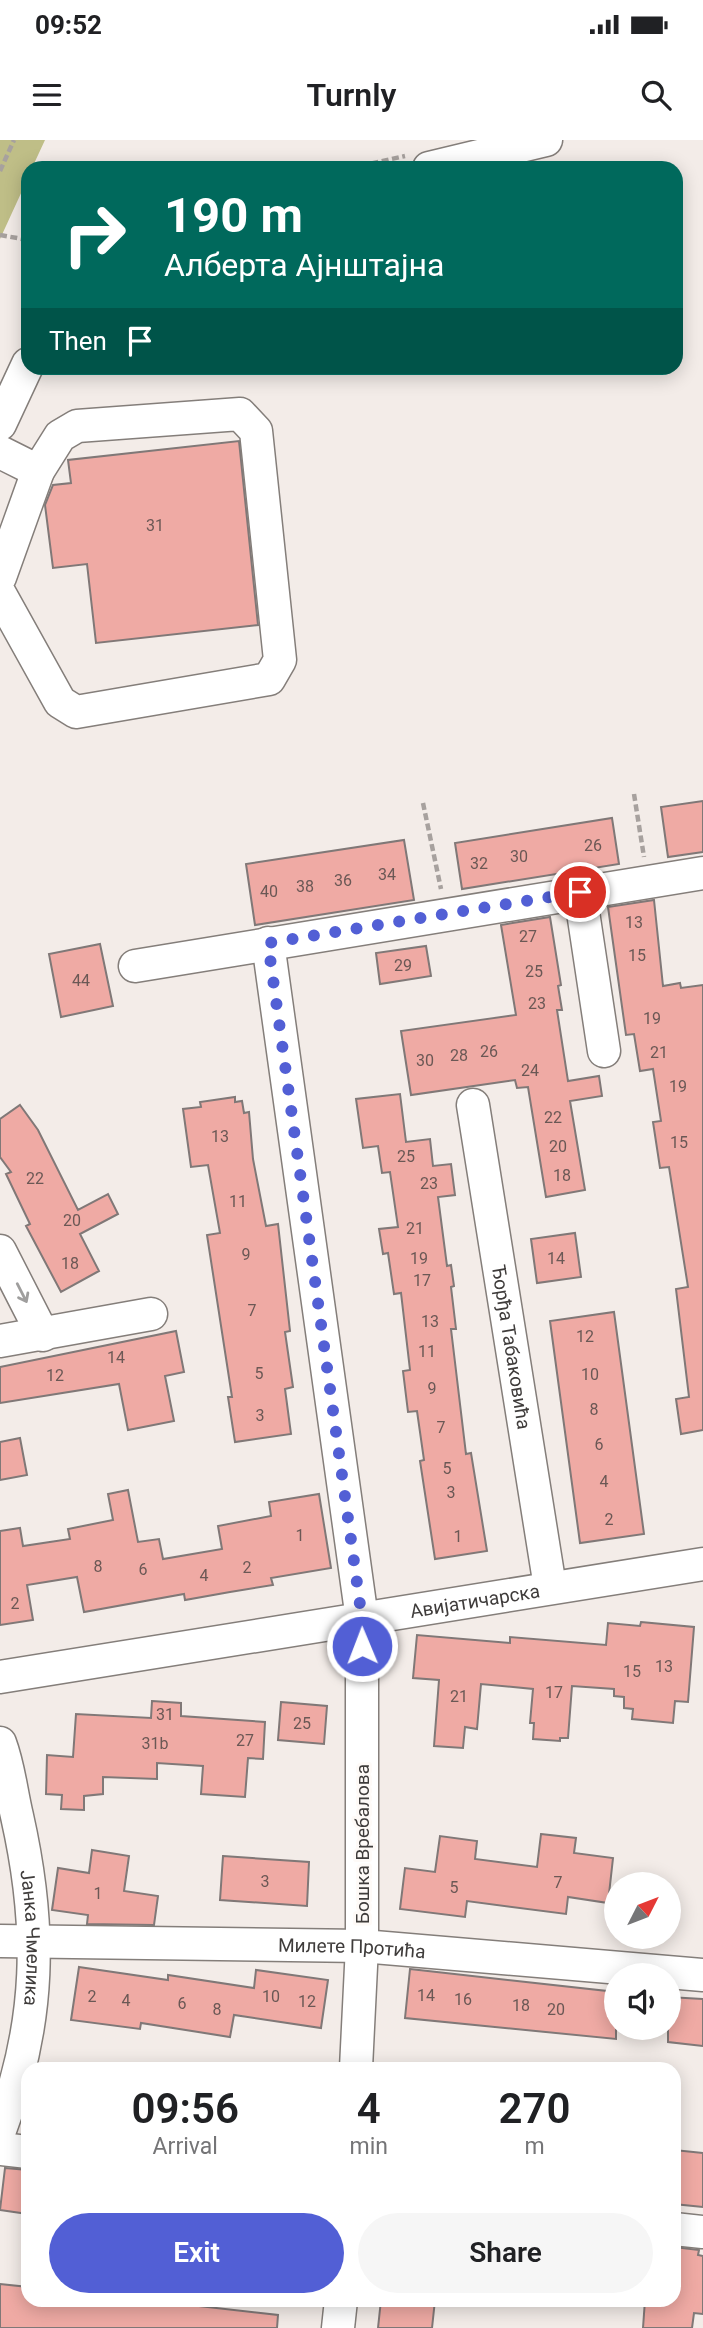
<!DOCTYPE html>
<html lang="en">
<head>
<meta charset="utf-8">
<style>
	:root { --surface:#fff; --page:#f6f6f6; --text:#202124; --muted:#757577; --accent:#525fd5 }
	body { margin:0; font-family:Roboto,sans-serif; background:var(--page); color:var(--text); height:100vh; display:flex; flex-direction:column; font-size:26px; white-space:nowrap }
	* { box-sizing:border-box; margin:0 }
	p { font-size:23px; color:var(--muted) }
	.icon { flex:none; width:38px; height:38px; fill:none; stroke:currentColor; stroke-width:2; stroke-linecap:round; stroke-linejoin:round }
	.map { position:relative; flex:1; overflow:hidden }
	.side { position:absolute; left:21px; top:1922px; width:660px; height:245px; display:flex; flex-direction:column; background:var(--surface); border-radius:21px; box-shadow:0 4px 18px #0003 }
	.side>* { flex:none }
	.banner { position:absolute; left:21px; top:21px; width:662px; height:214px; border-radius:21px; box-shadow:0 4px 18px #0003; background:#00695c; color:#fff; overflow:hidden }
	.needle { width:46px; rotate:48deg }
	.buttons { position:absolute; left:604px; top:1732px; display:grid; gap:14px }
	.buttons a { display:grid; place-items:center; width:77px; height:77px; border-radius:50%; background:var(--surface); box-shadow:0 4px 18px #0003; font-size:35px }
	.pin { position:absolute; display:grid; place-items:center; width:60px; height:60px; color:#fff; margin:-30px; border:4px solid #fff; border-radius:50%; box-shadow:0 2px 7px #0007 }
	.me { position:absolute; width:77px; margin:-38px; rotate:359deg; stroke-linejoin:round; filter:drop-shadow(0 0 5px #0008) }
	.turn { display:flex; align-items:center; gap:24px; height:147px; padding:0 28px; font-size:32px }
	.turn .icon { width:91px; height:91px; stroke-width:2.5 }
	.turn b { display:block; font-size:49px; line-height:60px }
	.then { display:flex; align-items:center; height:66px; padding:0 28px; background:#0003; gap:14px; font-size:26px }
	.eta { display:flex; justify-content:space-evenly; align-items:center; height:119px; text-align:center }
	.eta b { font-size:42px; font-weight:600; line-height:49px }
	.button { display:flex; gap:14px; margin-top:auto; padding:14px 28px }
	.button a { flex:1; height:80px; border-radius:42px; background:var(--accent); color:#fff; font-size:28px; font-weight:600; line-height:80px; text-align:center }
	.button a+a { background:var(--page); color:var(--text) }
	.status { display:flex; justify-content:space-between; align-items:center; height:49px; padding:0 35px; background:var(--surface); direction:ltr }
	.status svg { height:19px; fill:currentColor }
	header { display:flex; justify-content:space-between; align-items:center; height:91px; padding:0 28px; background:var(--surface); font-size:32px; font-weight:600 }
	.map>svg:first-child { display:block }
</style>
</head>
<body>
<div class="status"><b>09:52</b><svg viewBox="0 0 49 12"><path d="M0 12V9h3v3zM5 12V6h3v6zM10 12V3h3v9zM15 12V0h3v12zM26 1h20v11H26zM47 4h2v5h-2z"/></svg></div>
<header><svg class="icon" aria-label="menu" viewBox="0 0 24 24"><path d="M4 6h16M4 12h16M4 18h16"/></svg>Turnly<svg class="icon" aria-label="search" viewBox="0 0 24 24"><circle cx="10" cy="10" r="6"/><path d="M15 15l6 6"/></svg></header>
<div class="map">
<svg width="703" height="2188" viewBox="0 0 703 2188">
	<rect width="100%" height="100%" fill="#f3ece8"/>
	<!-- green -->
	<path fill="#bfbe87" d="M0,0H45L32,28H28V38L0,99Z"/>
	<!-- building -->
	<path fill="#efaaa4" stroke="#807877" stroke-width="2" d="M239,301L258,485L96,503L87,424L53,428L45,365L53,345L71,343L68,320Z
		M703,661V712L668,717L661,667Z
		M612,678L619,724L462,749L455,703Z
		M404,700L414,760L255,785L246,724Z
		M654,760L663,846L680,843L681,848L703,845V1290L681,1294L676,1259L689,1257L676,1149L688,1147L669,1027L660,1028L653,982L661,981L653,929L640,931L634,894L626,895L608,767Z
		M550,777L561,845L558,846L562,870H557L568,941L599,936L602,956L570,961L585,1050L546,1057L528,947L517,948L515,940L411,955L401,891L516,875L501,785Z
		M100,804L113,866L61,877L49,814Z
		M426,806L431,836L380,844L376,813Z
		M400,954L406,1002L430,999L433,1026L451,1024L455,1055L438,1057L447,1126L451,1125L454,1146L451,1147L456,1189H451L466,1314L471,1313L487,1411L435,1419L420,1321L424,1320L417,1271L408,1272L403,1231L410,1230L401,1153L394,1154L388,1113L383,1114L379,1089L398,1087L390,1032L382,1033L378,1006L363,1008L356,959Z
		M235,957V962L242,961L244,973L249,972L253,1019L266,1086L278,1084L290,1191L285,1192L293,1247L285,1249L291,1294L235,1302L228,1257H232L207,1095L220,1093L208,1025L191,1027L183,969L201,967L200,962Z
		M20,965L38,990L78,1070L108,1054L118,1074L80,1094L99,1131L61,1152L26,1086L30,1084L6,1034L11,1032L0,1017V979Z
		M575,1093L581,1137L537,1143L531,1099Z
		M614,1172L644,1394L580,1403L550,1181Z
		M176,1191L184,1232L165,1236L174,1281L128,1290L119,1244L0,1263V1227Z
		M20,1298L27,1335L0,1340V1302Z
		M128,1350L138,1402L159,1399L163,1419L222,1409L218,1386L271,1376L269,1362L319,1354L331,1428L271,1438L273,1445L230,1452L185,1460L184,1454L84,1472L77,1437L27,1445L33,1480L0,1485V1391L20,1388L23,1406L70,1399L68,1389L113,1380L108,1354Z
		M641,1482L694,1487L688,1562L675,1561L673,1583L632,1579L633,1569L624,1568V1557L614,1556V1549L572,1546L568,1598H560V1601L533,1599L534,1583H530L533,1549L481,1544L477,1589L465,1587L463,1608L434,1606L439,1540L413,1538L417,1495L510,1503V1497L606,1505L608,1483L640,1486Z
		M152,1561L181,1563V1576L265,1582L263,1619L248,1618L245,1657L201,1654L203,1626L157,1623V1639L103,1637V1654L84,1656V1670L61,1669L62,1655L46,1654L47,1615L73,1617L76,1574L151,1578Z
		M281,1562L327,1566L324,1604L278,1600Z
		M541,1694L576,1698L574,1713L613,1718L608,1763L568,1757L566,1774L467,1761L465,1777L400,1769L405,1728L435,1732L440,1696L477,1701L475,1719L537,1727Z
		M92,1710L129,1716L124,1751L158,1756L154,1785L87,1784L88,1775L52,1770L58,1728L89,1733Z
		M223,1716L309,1722L307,1766L220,1760Z
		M79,1827L168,1840V1835L254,1848L256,1830L328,1840L321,1888L234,1875L230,1897L141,1883L140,1889L71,1880Z
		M410,1829L616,1852V1899L405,1878Z
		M668,1857L703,1859V1906L668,1902Z
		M674,2010L703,2013V2067L674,2064Z
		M5,2028L28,2030V2074L0,2070Z
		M674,2107L699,2110L698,2115L703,2116V2174L694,2173L692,2188H643L645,2160H674Z
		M0,2144L28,2147V2160H146L278,2175L277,2188H0Z
		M381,2160H435L432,2188H378Z"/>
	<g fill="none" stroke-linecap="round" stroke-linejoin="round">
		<defs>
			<g id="minor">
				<path d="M429,28L546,0"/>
				<path d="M0,284L28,224"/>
				<path d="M0,312L38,331"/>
				<path d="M0,437L38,331L60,296L77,286L240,274L256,291L280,520L269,539L76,572L60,562L0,454"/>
				<path d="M580,752L604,911"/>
				<path d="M268,803L362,1479V1806L356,1928"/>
				<path d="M135,826L703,733"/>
				<path id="s1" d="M473,965L550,1447"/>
				<path d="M0,1111L43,1195"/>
				<path d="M0,1201L151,1174"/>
				<path id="s2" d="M0,1537L703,1424"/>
				<path id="s3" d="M0,1603C9,1627 11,1651 17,1676C42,1787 41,1882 0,1990"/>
				<path id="s4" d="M0,1801L362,1806L703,1835"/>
				<path d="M0,2009L28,2012"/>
				<path d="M674,2089L703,2092"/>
				<path d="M338,2188L341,2160"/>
			</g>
		</defs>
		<!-- minor casing -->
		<use href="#minor" stroke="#847e7a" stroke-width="35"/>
		<!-- path -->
		<path stroke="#a7a19e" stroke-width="4.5" stroke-dasharray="7 3.5" stroke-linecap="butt" d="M351,28L405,16
			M0,31L14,0
			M0,95L28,100
			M634,654L644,717
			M423,663L441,749"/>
		<!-- minor -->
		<use href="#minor" stroke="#fff" stroke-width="32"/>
	</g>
	<!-- one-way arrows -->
	<defs><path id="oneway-shaft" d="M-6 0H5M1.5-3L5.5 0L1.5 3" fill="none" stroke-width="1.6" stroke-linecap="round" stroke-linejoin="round" transform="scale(1.75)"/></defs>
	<use stroke="#9f9e9d" href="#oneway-shaft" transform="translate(22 1153) rotate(63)"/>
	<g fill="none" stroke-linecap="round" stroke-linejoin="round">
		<!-- route -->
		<path stroke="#525fd5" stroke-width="12" stroke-dasharray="0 21.6" d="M362,1506V1479L268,803L580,752"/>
	</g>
	<g text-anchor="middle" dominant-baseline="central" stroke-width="6" stroke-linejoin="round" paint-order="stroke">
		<!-- number labels -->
		<g font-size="16" fill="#6b5855">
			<text x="155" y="385">31</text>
			<text x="593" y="705">26</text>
			<text x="519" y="716">30</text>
			<text x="479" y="723">32</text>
			<text x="387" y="734">34</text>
			<text x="343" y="740">36</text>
			<text x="305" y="746">38</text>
			<text x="269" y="751">40</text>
			<text x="634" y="782">13</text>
			<text x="528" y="796">27</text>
			<text x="637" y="815">15</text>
			<text x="403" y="825">29</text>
			<text x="534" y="831">25</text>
			<text x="81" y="840">44</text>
			<text x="537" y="863">23</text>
			<text x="652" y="878">19</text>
			<text x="489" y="911">26</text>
			<text x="659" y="912">21</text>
			<text x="459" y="915">28</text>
			<text x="425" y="920">30</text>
			<text x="530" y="930">24</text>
			<text x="678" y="946">19</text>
			<text x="553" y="977">22</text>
			<text x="220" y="996">13</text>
			<text x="679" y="1002">15</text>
			<text x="558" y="1006">20</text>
			<text x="406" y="1016">25</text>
			<text x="562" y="1035">18</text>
			<text x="35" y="1038">22</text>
			<text x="429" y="1043">23</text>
			<text x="238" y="1061">11</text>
			<text x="72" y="1080">20</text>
			<text x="415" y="1088">21</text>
			<text x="246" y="1114">9</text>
			<text x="419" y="1118">19</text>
			<text x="556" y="1118">14</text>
			<text x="70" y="1123">18</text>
			<text x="422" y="1140">17</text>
			<text x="252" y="1170">7</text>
			<text x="430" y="1181">13</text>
			<text x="585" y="1196">12</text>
			<text x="427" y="1211">11</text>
			<text x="116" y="1217">14</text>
			<text x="259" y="1233">5</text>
			<text x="590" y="1234">10</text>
			<text x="55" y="1235">12</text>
			<text x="432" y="1248">9</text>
			<text x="594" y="1269">8</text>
			<text x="260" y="1275">3</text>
			<text x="441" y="1287">7</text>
			<text x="599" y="1304">6</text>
			<text x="447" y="1328">5</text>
			<text x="604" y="1341">4</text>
			<text x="451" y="1352">3</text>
			<text x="609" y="1379">2</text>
			<text x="300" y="1395">1</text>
			<text x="458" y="1396">1</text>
			<text x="98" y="1426">8</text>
			<text x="247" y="1427">2</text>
			<text x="143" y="1429">6</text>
			<text x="204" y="1435">4</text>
			<text x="15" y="1463">2</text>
			<text x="664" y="1526">13</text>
			<text x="632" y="1531">15</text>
			<text x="554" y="1552">17</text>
			<text x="459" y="1556">21</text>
			<text x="165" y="1574">31</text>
			<text x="302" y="1583">25</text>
			<text x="245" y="1600">27</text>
			<text x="155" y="1603">31b</text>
			<text x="265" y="1741">3</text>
			<text x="558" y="1742">7</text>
			<text x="454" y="1747">5</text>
			<text x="98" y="1753">1</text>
			<text x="426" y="1855">14</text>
			<text x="92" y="1856">2</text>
			<text x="271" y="1856">10</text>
			<text x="463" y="1859">16</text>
			<text x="126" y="1860">4</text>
			<text x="307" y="1861">12</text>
			<text x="182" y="1863">6</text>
			<text x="521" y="1865">18</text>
			<text x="217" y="1869">8</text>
			<text x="556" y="1869">20</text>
		</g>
		<!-- street labels -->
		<g font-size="19" fill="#3f3c3b" stroke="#fefaf7">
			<text stroke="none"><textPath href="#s1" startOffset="245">Ђорђа Табаковића</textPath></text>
			<text stroke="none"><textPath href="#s2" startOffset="481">Авијатичарска</textPath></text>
			<text transform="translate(362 1704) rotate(-90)">Бошка Вребалова</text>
			<text stroke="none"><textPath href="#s3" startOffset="198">Јанка Чмелика</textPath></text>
			<text stroke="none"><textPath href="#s4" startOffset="352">Милете Протића</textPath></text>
		</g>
	</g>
</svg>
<div class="buttons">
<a><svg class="needle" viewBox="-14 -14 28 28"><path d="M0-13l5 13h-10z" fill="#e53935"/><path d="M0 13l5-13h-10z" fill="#757577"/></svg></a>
<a><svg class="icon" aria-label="sound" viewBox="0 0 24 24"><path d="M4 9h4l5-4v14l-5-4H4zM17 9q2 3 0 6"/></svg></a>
</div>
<div class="pin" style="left:580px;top:752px;background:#d93025"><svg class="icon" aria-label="arrive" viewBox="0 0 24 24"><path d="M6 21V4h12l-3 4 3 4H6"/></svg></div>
<svg class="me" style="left:362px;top:1506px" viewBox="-20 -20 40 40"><circle r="17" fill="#525fd5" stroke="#fff" stroke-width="3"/><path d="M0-11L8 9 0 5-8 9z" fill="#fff"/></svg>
<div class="banner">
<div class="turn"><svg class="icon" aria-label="right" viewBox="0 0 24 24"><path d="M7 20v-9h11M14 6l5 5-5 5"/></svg><div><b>190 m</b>Алберта Ајнштајна</div></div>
<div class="then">Then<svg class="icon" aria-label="arrive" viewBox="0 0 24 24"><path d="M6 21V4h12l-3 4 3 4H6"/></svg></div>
</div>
<section class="side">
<div class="eta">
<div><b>09:56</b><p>Arrival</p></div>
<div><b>4</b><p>min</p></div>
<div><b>270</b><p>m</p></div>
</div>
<div class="button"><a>Exit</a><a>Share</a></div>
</section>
</div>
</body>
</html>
